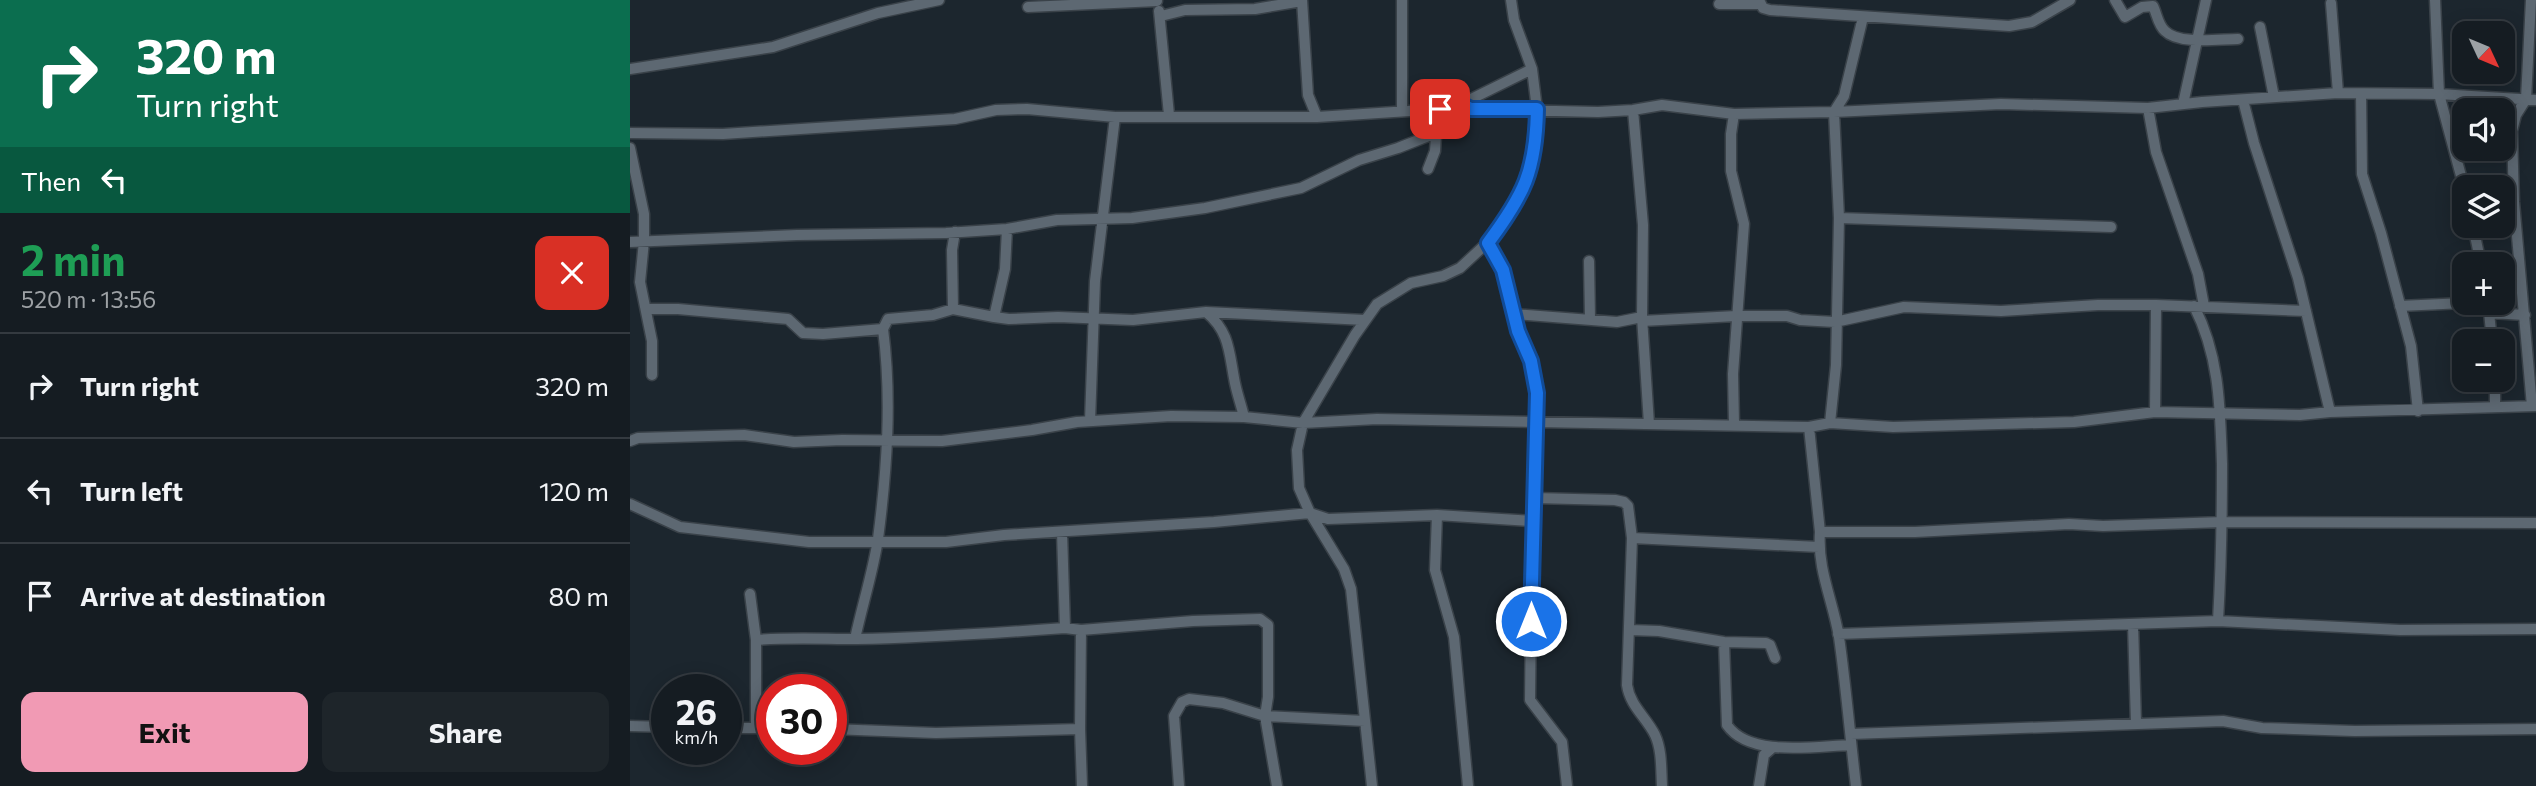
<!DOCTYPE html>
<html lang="en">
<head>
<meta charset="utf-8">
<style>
	:root { --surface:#151c22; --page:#1e252a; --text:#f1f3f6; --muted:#9da1a5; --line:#343a40; --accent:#f19ab4 }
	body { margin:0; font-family:Commissioner,sans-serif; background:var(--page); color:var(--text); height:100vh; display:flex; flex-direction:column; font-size:26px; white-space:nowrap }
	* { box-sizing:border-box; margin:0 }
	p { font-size:23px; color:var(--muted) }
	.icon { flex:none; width:38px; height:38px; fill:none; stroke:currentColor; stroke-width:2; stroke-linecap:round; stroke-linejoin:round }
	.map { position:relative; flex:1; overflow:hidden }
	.side { display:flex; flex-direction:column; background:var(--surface); width:630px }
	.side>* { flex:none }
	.banner { background:#0b6e4f; color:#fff; overflow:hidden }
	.needle { width:46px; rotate:134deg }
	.tools { position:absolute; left:1822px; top:21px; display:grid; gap:14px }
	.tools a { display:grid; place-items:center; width:63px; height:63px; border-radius:14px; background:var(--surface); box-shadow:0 4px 18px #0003,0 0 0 2px var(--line); font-size:35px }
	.speed { position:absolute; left:21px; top:674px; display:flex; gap:14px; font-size:35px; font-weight:700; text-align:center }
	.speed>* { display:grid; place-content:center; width:91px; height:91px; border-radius:50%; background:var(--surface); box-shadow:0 4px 18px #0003,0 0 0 2px var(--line); line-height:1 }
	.speed small { font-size:18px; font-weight:400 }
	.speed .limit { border:10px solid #d22; background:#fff; color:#111 }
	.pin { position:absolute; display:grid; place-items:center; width:60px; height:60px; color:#fff; margin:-30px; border-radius:14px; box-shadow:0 4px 10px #0006 }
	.me { position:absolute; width:77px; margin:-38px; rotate:0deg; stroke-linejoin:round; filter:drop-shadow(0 0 5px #0008) }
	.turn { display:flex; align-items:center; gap:24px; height:147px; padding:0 21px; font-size:32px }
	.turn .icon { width:91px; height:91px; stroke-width:2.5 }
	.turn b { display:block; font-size:49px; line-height:60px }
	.then { display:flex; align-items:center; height:66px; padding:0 21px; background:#0003; gap:14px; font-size:26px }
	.round { display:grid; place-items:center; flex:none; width:74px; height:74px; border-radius:14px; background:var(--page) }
	.summary { display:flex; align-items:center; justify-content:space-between; height:119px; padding:0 21px }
	h1 { font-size:42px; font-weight:700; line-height:52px; color:#1e9e55 }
	.primary-button { display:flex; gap:14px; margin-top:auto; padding:14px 21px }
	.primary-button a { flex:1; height:80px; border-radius:14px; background:var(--accent); color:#111; font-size:28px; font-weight:700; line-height:80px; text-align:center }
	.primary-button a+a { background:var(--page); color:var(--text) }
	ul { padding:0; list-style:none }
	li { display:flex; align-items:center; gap:21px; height:105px; padding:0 21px; border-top:2px solid var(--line) }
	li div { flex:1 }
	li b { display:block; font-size:26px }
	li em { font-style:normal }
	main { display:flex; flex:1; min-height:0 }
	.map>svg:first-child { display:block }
</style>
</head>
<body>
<main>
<section class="side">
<div class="banner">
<div class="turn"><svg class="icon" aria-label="right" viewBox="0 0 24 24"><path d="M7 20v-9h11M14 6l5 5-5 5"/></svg><div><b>320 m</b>Turn right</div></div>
<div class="then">Then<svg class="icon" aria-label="left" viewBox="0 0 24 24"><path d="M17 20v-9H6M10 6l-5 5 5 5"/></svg></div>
</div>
<div class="summary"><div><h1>2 min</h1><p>520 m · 13:56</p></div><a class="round" style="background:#d93025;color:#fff"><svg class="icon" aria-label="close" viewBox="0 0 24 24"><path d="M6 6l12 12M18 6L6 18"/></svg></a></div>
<ul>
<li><svg class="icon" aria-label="right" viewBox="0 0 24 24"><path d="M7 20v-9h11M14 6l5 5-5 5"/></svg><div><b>Turn right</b></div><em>320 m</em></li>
<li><svg class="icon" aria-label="left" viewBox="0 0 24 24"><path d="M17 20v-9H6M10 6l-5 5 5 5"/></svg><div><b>Turn left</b></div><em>120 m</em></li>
<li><svg class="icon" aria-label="arrive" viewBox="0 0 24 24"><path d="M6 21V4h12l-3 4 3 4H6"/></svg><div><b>Arrive at destination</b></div><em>80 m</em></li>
</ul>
<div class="primary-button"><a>Exit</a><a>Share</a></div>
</section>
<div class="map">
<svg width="1906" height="786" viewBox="0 0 1906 786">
	<rect width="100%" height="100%" fill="#1c262e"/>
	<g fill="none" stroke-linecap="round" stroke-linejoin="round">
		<defs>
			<path id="street" d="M672,0L678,95L687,117
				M772,0V111
				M1129,0L1133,8L1140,10L1379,26L1402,22L1440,0
				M1485,0L1495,17L1512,7L1523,6C1527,14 1528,25 1535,31C1549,45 1589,39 1608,39
				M1805,0L1809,94L1834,187
				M1901,0L1896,99L1886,115L1882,131L1884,202L1902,406
				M1701,3L1708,93
				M1089,4H1130
				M398,7L527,1
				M529,11L539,115
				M531,16L555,10L625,9L672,1
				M1630,27L1644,97
				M0,69L143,47L248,13L309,0
				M1731,94L1732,174L1751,233L1781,346L1788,411
				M1613,100L1624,143L1668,278L1700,412
				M1553,104L1576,0
				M1518,108L1526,152L1568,274L1574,306
				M1003,110L1013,225L1012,317L1019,424
				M0,133L93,134L325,119L366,110L397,109L485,117H687L810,109L831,104L841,109L968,112L1003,110L1032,105L1104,114L1204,112L1371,104L1518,108L1572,102L1708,93L1809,94L1906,100
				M0,148L14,214V241L10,282L22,341V375
				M798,169L805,151L806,136L801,135L810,109
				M1209,218L1481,227
				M1843,226L1851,264
				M377,229L375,269L364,317L379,319L428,317L503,320L576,312C599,331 599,351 604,378C606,391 611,404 614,417
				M0,242L167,235L316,233L377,229L427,220L502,218L575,208L671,188L729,160L768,148L801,135L824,115L831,104L902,69
				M857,243L873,270L888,331L900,361L907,393L902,521L900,700L932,742L937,786
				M959,261L960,319
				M1834,303L1860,313L1895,315
				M1858,303L1862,341
				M1564,306C1590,357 1590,408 1592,464C1592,517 1591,569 1588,621
				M1770,306L1834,303
				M16,309H48L158,319L173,333L193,334L253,329L258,319L303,315L323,309L364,317
				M323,309L322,250L325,232
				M576,312L735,320
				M883,314L987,322L1012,317
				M1012,321L1106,316H1157L1170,320L1205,322L1274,307L1371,311L1468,305H1526L1676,311
				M1865,380V407
				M1525,412L1526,305
				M460,421L465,281L485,117
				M1200,423L1206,365L1209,218L1204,112L1214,96L1233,17
				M1104,424L1103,374L1114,224L1101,171V134L1104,114
				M1179,427L1190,532C1187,569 1203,601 1209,637C1216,686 1220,736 1226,786
				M0,441L8,438L114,435L164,442L212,440L312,441L402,430L447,422L541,416L614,417L673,423L747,419L1179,427L1200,423L1263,427L1444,422L1525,412L1670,415L1700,412L1906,406
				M904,498L985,500L994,502L998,506L1002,538L997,685C1000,706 1016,717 1025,735C1032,750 1031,769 1032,786
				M0,504L50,527L179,542H316L374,535L584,522L680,513L698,519L807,515L902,521
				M807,515L805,570L824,637L838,786
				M432,532L435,628
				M1190,532H1285L1439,524L1473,526L1593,522L1906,523
				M1002,538L1189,547
				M120,594L126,640
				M1503,624L1506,723
				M451,630L450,729L452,786
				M1000,630L1029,631L1094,642L1136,643L1140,645L1145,658
				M1208,634L1588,621L1770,630L1906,629
				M225,639C232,606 243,572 248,539C257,469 262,399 253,329
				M1094,642L1097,725C1120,758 1185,746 1221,745
				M0,726L37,727
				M96,728H142
				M126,728V640C160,637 193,639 227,639C297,638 366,633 435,628L451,630L563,621L630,619L638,625V697L635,716L647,786
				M201,729L306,733L450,729
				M1221,734L1593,721L1632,728L1725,731L1906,729
				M549,786L544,716L552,702L559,699L593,703L635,716L735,721
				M742,786L721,589L714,569L680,513L669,488L667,450L673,423L725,335L747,304L781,283L813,276L830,268L857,243L884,208L896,185L906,146L907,109L902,69L884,20L881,0
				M1129,786L1134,755L1142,748"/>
		</defs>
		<!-- street casing -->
		<use href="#street" stroke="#3a4249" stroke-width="13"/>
		<!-- street -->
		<use href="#street" stroke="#5d6872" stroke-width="10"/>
	</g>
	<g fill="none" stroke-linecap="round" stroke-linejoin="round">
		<defs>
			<path id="route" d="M810,109L831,104L841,109H907C906,171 894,195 858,243L873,270L888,331L901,361L907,393L901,621"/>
		</defs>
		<!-- route casing -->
		<use href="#route" stroke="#114b97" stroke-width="18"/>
		<!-- route -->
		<use href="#route" stroke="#1a73e8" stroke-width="12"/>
	</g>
</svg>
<div class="tools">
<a><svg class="needle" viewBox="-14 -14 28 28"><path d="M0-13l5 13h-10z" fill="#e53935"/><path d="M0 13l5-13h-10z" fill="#9da1a5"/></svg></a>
<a><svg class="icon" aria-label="sound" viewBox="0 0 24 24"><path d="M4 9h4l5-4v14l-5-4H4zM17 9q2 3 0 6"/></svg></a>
<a><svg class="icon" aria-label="layers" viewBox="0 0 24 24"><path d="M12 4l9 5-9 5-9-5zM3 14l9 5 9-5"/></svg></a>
<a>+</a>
<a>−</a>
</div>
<div class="speed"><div>26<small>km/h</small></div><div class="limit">30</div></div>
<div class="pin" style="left:810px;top:109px;background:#d93025"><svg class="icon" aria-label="arrive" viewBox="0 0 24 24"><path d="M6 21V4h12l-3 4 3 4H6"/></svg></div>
<svg class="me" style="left:901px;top:621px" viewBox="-20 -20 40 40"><circle r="17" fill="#1a73e8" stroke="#fff" stroke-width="3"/><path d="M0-11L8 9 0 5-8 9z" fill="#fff"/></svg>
</div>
</main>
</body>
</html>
